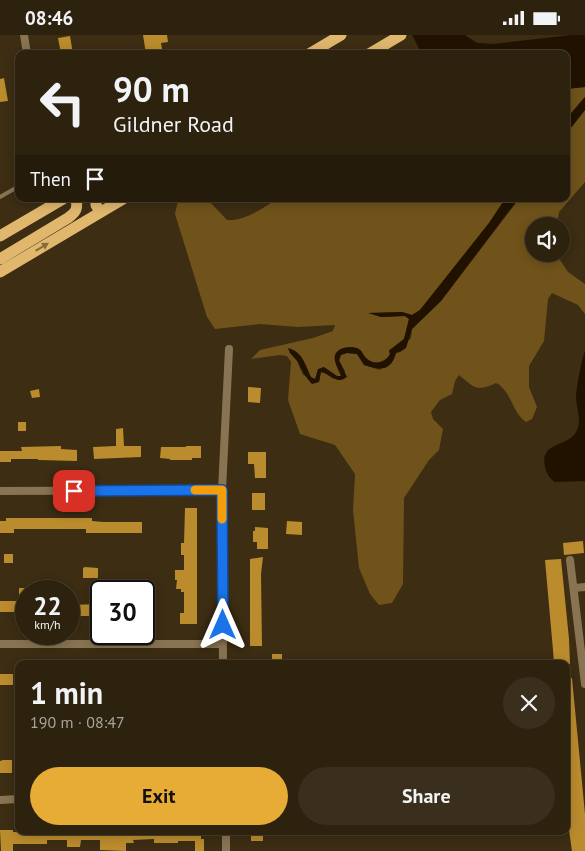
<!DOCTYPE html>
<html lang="en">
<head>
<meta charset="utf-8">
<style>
	:root { --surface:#2d220e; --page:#392f1c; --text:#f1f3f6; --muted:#a7a49e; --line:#483f2e; --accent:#e6ac36 }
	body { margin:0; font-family:"PT Sans",sans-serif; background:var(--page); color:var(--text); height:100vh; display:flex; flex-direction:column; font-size:19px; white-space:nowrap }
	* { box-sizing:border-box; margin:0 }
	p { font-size:16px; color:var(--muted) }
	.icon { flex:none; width:28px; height:28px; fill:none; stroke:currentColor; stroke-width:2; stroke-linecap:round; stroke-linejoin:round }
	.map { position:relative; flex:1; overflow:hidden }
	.details { position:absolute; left:15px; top:625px; width:555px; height:175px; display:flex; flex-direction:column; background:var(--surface); border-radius:10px; box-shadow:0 2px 12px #0003,0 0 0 1px var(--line) }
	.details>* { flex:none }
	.hud { position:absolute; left:15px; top:15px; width:555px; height:152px; border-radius:10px; box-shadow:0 2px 12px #0003,0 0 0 1px var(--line); background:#2d220e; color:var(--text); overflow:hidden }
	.controls { position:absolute; left:525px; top:182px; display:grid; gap:10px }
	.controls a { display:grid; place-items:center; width:45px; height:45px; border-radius:50%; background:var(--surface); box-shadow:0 2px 12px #0003,0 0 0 1px var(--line); font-size:25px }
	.speed { position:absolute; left:15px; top:545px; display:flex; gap:10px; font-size:25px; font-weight:700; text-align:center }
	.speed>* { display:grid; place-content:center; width:65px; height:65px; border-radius:50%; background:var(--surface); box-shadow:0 2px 12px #0003,0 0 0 1px var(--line); line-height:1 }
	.speed small { font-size:12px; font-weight:400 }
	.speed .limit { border:2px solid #111; border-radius:8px; background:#fff; color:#111 }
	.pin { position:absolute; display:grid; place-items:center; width:42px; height:42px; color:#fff; margin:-21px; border-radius:10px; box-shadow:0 2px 8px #0006 }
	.me { position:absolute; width:55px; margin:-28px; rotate:0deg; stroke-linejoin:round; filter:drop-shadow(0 0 4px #0008) }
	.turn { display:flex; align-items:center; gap:18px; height:105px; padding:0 15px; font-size:22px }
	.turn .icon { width:65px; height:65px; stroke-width:2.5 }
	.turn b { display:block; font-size:35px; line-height:42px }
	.then { display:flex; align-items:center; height:48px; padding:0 15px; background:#0003; gap:10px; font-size:19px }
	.round { display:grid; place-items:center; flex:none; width:52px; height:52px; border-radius:26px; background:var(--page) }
	.head { display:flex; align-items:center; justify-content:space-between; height:85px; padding:0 15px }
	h1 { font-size:30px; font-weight:600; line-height:38px }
	.action { display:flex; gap:10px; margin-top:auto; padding:10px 15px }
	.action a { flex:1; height:58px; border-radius:30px; background:var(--accent); color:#111; font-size:20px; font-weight:600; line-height:58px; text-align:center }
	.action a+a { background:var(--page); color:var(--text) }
	.status { display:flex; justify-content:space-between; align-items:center; height:35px; padding:0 25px; background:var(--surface); direction:ltr }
	.status svg { height:14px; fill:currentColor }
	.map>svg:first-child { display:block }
</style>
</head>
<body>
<div class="status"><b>08:46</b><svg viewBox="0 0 49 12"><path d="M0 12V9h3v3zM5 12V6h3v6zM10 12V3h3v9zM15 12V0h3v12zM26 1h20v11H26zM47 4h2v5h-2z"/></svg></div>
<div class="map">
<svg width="585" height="816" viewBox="0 0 585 816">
	<rect width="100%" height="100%" fill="#3c2d13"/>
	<!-- green -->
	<path fill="#70531a" d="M585,52V62L566,84V54Z
		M585,75V147L559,177L557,191H534V219H556L568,237L585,249V279L578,270L552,258L548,264L544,306L529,331V352L537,372L532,384L526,387C512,378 511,355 496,348C476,357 475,353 459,340L455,346L452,359L440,365L431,377L433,384L443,394L439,415L429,425L404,463L403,549L392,568L379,570L370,559L359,533L353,475L355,439L335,410L300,399L288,365L291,327L287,321L280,320L251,324L260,315L313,303L333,296L335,290L298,292L260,289L215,294L207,282L175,179L178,166L184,164H207L227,185C245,186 263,173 277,164H505L489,188L420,275L412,280L402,277L370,278L381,282L405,281L409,284L404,304L389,315L390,319C387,327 376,330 369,325C364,322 362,317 357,313L335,321L342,341H337L323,332L316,344L311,343L301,321L289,317L297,326L303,340L319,347L321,337C330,339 330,345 342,345L345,336L339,326L341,320L347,318L357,319L364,330L380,335L411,303L412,294L441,266L519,164H566V99Z"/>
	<!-- water -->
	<path fill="#211200" d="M412,0H465L477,8L494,9L571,0H585V52L566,54V19H422Z
		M585,62V75L566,99V84Z
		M505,164H518L441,266L412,294L406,313L400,317L396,318C391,337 380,335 364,330L357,319L347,318L341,320L339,325L347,342C336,350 331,339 321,337L319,347L312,349C304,340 303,337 298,327C295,322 290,320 288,313C302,316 306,331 311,342L315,344L318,334L324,332L337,341H341C339,336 336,331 335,326C332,314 347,310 357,313C363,315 363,321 367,324C374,331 386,327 390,319L389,316L404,304L409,284L405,281L381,282L368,278L402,277L412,280L420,275L489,188Z
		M585,316V446L555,447C549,443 547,439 545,432C539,405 570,413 577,395C582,385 576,372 576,361C577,349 581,327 585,316Z"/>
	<!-- building -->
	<path fill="#bb8c2d" d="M143,0H167L168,7L161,8L163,19H146Z
		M70,1L73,19H61L58,3Z
		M4,43L8,66L0,67V44Z
		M248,352L261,353L260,368L248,367Z
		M39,354L40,362L32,363L30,356Z
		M18,387H26V396H18Z
		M123,393L124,411H141V422L94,424L93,412L116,411V394Z
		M61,411V414L77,415V426L38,425V424H11V427H0V416H22L21,412Z
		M186,411H201V423H192V425H170V424L160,423L161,412H186Z
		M248,417H266V443H255L254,429H248Z
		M252,458H265V475H252Z
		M185,473H197V589H180V578H184V557H181V554H176L177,545H175V535H184V520H181V508H184Z
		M6,483H92V486L103,487H142V498H86V494H14V498H0V486H6Z
		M287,486L302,487V500L286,499Z
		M255,492L268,493V514H257V507H253V496H255Z
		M583,506L584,518L564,520L563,508Z
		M4,519H13V528H4Z
		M263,522L261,539L262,611H250V524Z
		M561,524L569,604L570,629H554L553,615L545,525Z
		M85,532L98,533V543H83V533Z
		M19,553H26V583H20L19,577H0V566H19Z
		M101,569V581H69V570Z
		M272,619H282V629H272Z
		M0,639H13V650H0Z
		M572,643L585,779V816H572L567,781L566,644Z
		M3,725H12V738H0V726Z
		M0,795H13V797L201,796V804H204V816H195V806H178V808H154V804L133,805L134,808H126V816L100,815V805H81L80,812H67V805H47V809H13V816H1Z
		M251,796H263V806H251Z"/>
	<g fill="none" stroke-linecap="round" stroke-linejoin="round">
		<!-- service -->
		<path stroke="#887452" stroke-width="4" d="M0,162L14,154"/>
		<!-- minor -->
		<path stroke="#887452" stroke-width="8" d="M24,0L27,19
			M0,456L222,455
			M570,525L585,649
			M574,553L585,552
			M0,609H223
			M223,629L222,455L229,314
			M0,765L19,764
			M226,816V796"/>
		<!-- primary -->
		<path stroke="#e1b76e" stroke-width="11" d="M309,19L341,0
			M369,19L401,0
			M96,164V170L100,177
			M0,201L63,164
			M0,224L68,183C76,177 78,174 76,164
			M0,237L123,164"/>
	</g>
	<!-- one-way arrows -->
	<defs><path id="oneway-solid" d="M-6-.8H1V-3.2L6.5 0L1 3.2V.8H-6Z" transform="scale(1.25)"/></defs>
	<use fill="#866b3c" href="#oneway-solid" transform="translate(42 212) rotate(-31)"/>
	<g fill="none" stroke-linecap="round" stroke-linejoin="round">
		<defs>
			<path id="route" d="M74,456L222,455L223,590"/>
		</defs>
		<!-- route casing -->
		<use href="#route" stroke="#114b97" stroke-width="12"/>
		<!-- route -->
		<use href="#route" stroke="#1a73e8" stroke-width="9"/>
		<!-- slow -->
		<path stroke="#f59e0b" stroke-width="9" d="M195,455H222V484"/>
	</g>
</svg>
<div class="controls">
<a><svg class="icon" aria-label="sound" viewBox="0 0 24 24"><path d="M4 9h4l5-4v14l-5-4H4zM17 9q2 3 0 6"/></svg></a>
</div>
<div class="speed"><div>22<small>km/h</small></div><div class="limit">30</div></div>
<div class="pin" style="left:74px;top:456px;background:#d93025"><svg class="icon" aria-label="arrive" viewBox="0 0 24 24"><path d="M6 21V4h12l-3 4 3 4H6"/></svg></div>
<svg class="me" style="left:223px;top:590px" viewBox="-20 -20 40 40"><path d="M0-17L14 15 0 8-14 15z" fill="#1a73e8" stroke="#fff" stroke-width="4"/></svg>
<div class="hud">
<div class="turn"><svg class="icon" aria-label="left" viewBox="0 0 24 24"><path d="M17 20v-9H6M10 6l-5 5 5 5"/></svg><div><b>90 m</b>Gildner Road</div></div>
<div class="then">Then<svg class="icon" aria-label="arrive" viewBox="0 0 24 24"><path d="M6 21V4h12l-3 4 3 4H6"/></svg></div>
</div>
<section class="details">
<div class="head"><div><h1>1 min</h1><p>190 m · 08:47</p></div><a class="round"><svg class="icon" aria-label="close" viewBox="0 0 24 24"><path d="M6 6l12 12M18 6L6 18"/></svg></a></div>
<div class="action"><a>Exit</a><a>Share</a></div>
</section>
</div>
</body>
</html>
